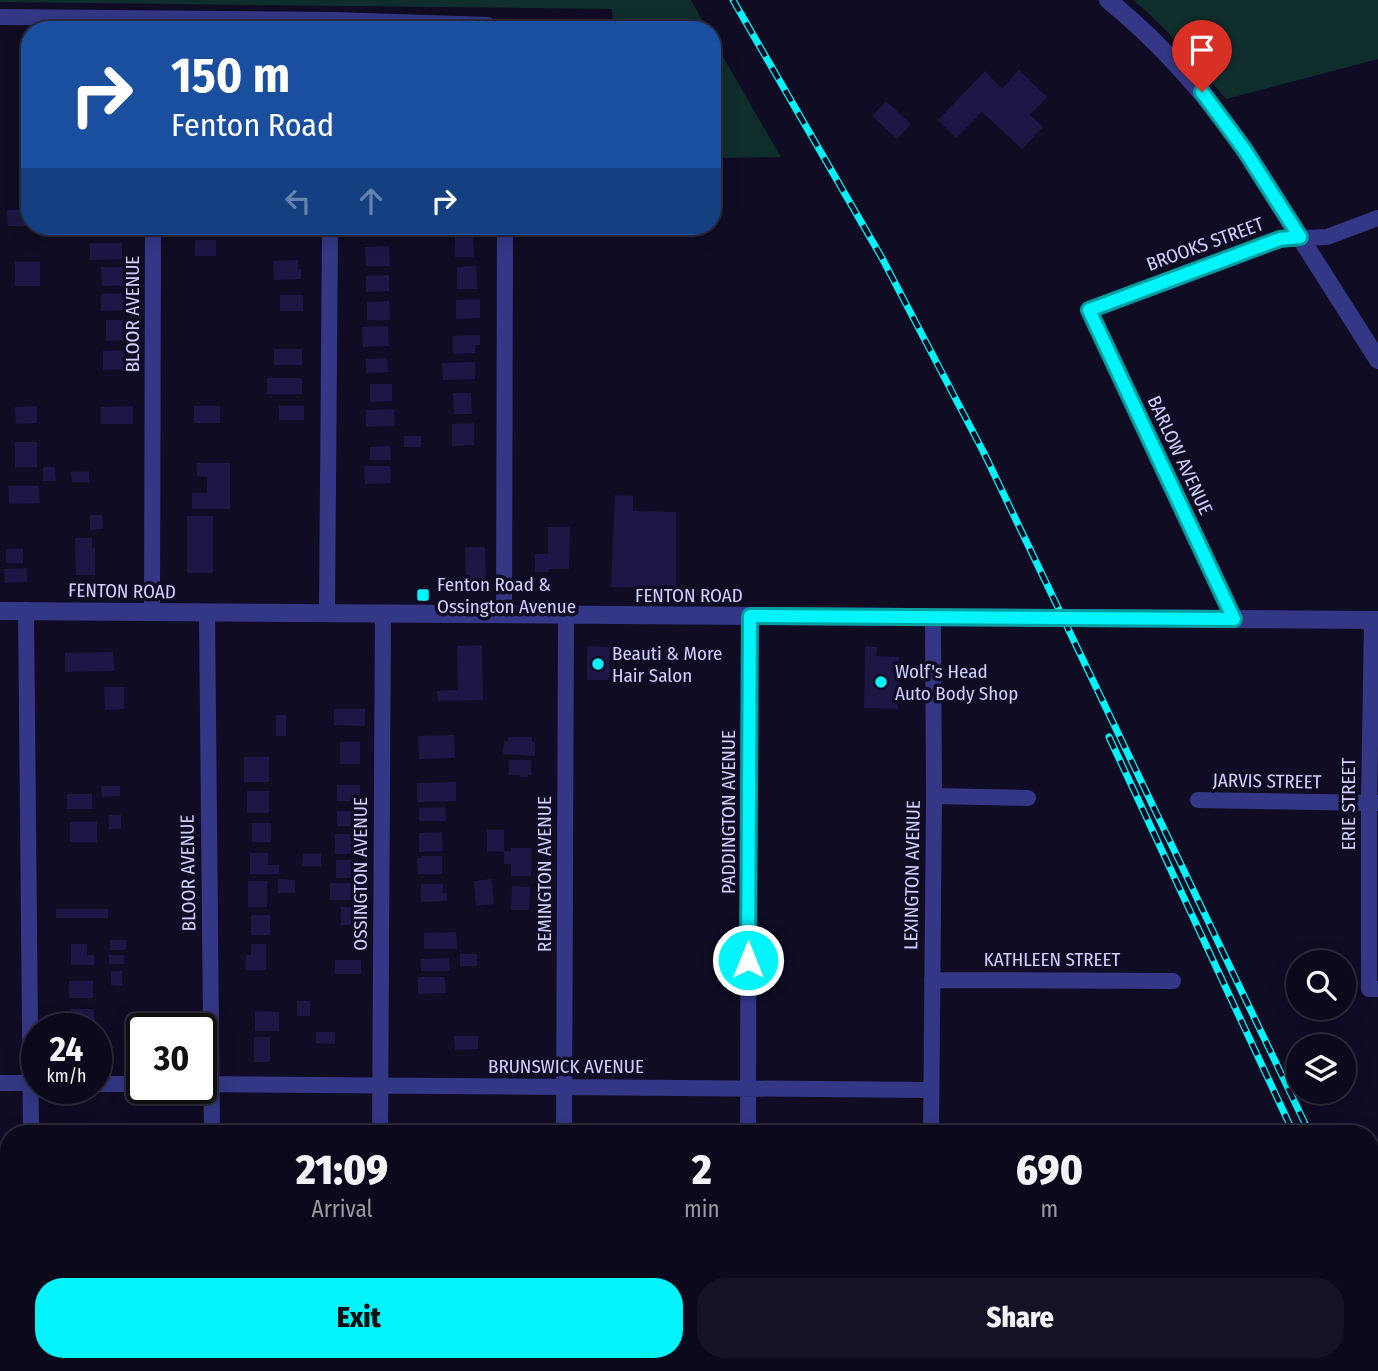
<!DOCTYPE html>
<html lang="en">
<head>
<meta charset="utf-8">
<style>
	:root { --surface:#0b091b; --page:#141224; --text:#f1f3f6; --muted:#9a9aa3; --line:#2b2a3a; --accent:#00f4fa }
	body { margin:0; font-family:"Fira Sans Condensed",sans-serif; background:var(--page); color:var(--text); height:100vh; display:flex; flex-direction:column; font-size:26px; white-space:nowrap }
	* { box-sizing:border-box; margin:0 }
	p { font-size:23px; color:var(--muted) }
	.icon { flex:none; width:38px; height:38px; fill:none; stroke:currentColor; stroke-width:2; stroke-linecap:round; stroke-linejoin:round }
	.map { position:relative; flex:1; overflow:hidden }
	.drawer { position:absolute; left:0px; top:1125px; width:1379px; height:247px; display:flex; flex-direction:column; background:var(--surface); border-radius:28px 28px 0 0; box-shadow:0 4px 18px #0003,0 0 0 2px var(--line) }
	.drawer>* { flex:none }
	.top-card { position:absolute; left:21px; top:21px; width:700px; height:214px; border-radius:28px; box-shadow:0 4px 18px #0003,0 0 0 2px var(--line); background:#1a4fa0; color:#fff; overflow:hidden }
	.buttons { position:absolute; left:1286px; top:950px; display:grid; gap:14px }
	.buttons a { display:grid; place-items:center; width:70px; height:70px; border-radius:50%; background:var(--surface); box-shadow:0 4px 18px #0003,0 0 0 2px var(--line); font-size:35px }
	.speed { position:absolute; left:21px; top:1013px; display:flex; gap:14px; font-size:35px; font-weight:700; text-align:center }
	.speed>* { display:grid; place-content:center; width:91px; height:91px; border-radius:50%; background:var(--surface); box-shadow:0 4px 18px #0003,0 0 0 2px var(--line); line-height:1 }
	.speed small { font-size:18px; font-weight:400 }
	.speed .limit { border:4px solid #111; border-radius:10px; background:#fff; color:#111 }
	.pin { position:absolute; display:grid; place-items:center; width:60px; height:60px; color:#fff; margin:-72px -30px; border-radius:50% 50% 50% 0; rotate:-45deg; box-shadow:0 0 7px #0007 }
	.pin .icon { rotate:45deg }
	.me { position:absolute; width:77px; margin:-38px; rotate:0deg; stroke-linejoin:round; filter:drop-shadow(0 0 5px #0008) }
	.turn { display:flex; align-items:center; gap:24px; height:147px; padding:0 35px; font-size:32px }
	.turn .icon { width:91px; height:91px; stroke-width:2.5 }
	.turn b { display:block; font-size:49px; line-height:60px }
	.lanes { display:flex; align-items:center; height:66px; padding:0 35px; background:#0003; justify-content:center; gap:35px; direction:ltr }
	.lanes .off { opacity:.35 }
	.eta { display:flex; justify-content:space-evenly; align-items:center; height:119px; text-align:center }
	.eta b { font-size:42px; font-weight:800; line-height:49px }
	.cta { display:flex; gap:14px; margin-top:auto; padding:14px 35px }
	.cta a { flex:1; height:80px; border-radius:28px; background:var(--accent); color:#111; font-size:28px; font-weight:800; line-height:80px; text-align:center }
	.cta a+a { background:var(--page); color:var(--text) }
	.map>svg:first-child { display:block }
</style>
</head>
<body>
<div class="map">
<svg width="1378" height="1371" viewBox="0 0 1378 1371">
	<rect width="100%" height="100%" fill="#0f0c24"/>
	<!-- green -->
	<path fill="#0f2e2b" d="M0,0H691L708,30H613L612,9L0,2Z
		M1133,0H1378V59L1226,99C1197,65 1168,28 1133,0Z
		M712,38L781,157L712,158Z"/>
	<!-- building -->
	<path fill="#1d1746" d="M1019,70L1047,97L1030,115L1043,127L1022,149L982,112L956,138L938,120L985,71L1002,89Z
		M886,101L911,124L897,139L872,116Z
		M30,209V226H8L7,210Z
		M279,226H307V231L279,232Z
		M455,235H473L474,257H455Z
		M195,240H216V256H195Z
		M90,243H122V259L90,260Z
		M389,246L390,266H366L365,247Z
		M298,260V269H301V279L274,280L273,261Z
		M15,262H40V286H15Z
		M476,266L477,289H457V267Z
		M101,267H131L132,285L102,286Z
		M389,275V291L366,292V276Z
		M127,293V310L101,311V294Z
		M280,295H303V311H280Z
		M480,299V318L456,319V300Z
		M389,301L390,320H367V302Z
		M106,320H126L127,340L106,341Z
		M388,326L389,346L363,347L362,327Z
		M480,335V345H475V353L453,354V336Z
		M274,349H302V365H274Z
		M126,350V369L103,370V351Z
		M387,358L388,372L366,373V359Z
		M475,362V379L443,380L442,363Z
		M267,378H302V394H267Z
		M370,384H392V401L370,402Z
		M453,393H471L472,414H454Z
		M37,406V423L16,424L15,407Z
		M133,406V424H101V407Z
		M194,406H220V423H194Z
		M279,406H304V420H279Z
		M394,409L395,426L366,427V410Z
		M474,423V445L452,446V424Z
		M404,436H421V447H404Z
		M15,442H37V467H15Z
		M390,446L391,460H370V447Z
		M197,463H230V509H192V493H207V477L197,476Z
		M364,466H390L391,483L365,484Z
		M43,467H55L56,481H43Z
		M89,471V482H72L71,472Z
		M8,486H39L40,503L9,504Z
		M615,495L633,496V511L676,512V588L611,587Z
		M90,515H102L103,529L90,530Z
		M187,516H213V573H187Z
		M548,527H570L569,569H549L548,572H535V554H548Z
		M75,538H92V548H95V575H76Z
		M465,547H485L486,578L466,579Z
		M6,549H23V563H6Z
		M27,568V582L5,583L4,569Z
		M482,645L483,700L438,701L437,691L458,690L457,646Z
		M589,646L610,647L609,680H587V649Z
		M865,646L877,647L876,656L899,657L898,709L864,708Z
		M113,652L114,671L65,672V653Z
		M104,687H124V709L105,710Z
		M334,709H365V726L334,725Z
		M276,715H286V736H276Z
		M454,735L455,758L419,759L418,736Z
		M508,737H532V742H535V756L503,754L504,741H508Z
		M340,742H360V764H340Z
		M244,757H269V782H244Z
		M509,760H531V775H528V777H520V775H509Z
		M456,782V801L417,802V783Z
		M337,785H360V801H337Z
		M101,786H120V796L102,797Z
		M247,791H269V813H247Z
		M67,794H92V809H67Z
		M445,807L446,821H419V808Z
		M337,811H364V826H337Z
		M109,815H121V829H109Z
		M70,822H97V842H70Z
		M252,823H271V842H252Z
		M487,830H504V851H511V848H531V876H511V864H504V852L487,851Z
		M442,832L443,851L419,852V833Z
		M335,834H359V854H335Z
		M250,853H268V865H279V874H250Z
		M303,854H321V866H302Z
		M422,856H442V874H418L417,858H422Z
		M336,860H365L364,878H336Z
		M278,879L295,880V893H278Z
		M492,879L494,904L476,906L474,881Z
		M248,881H267V907H248Z
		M330,883H360V900H330Z
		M421,884H443V893L447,892V901L421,902Z
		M512,886L530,887L529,910H511Z
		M341,907H360V925H341Z
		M56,909H108V918H56Z
		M251,915H270V935H251Z
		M456,932L457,949H424V933Z
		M110,940H126V950H110Z
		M71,944H87V955H94V965H71Z
		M251,944H266V970H245L246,955H251Z
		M460,954H477V966H460Z
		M109,955H124V964H109Z
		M449,958L450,971H421V959Z
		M335,960H361V974H335Z
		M111,971H122V986L111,985Z
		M418,977H445L446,993L418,994Z
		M69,981H93V998H69Z
		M297,1001H310V1016H297Z
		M71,1009H94V1024H70Z
		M255,1011L279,1012V1031H255Z
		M316,1032H335V1044L316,1043Z
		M454,1036H478V1049L455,1050Z
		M254,1037H270V1062H254Z
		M9,1334V1350H0V1335Z
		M330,1363H360V1371H330Z
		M417,1363H443V1370L417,1371Z"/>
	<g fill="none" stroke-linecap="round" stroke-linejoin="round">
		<!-- minor -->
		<path stroke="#343786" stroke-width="16" d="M0,17L333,20L488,25L492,30
			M26,610L31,1134
			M152,612L153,226
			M207,612L212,1134
			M327,613L330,226
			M504,614L505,226
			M1234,619L1089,310L1280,239L1327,237L1378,218
			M1372,620L1369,803V989H1378
			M934,796L1028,798
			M1198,800L1378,803
			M932,980L1173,981
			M0,1083H37
			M96,1084H142
			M201,1084L931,1090
			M380,1134L383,614
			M564,1134L566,614
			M748,1134L749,616
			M931,1134L934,796L933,617
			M215,1363V1371
			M31,1371V1363
			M379,1371V1363
			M562,1371V1363
			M744,1371L745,1363
			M927,1371V1363"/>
		<!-- tertiary -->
		<path stroke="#343786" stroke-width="18" d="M1108,0C1161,43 1205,93 1244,149L1378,360
			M0,611L1378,620"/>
		<defs>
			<path id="rail" d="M733,0L882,258L984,453L1310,1134
				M1109,737L1294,1134
				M1370,1262L1378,1279
				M1370,1298L1378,1315"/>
		</defs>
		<!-- rail casing -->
		<use href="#rail" stroke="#00f4fa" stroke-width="7"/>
		<!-- rail -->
		<use href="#rail" stroke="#0f0c24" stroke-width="4.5" stroke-dasharray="13" stroke-linecap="butt"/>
	</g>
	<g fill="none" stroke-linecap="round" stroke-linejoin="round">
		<defs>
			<path id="route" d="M748,960L750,616L1234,619L1089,310L1280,239L1300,237L1244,149L1202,92"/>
		</defs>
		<!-- route casing -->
		<use href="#route" stroke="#009fa2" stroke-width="18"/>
		<!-- route -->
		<use href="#route" stroke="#00f4fa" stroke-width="12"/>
	</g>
	<!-- markers -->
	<g fill="#00f4fa" stroke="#0f0c24" stroke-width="2.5">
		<rect x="416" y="588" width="14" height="14" rx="3.5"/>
		<circle cx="598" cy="664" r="7"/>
		<circle cx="881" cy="682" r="7"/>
	</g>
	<g text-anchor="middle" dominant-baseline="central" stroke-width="7" stroke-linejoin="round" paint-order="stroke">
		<!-- street labels -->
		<g font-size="19" fill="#d1cfff" stroke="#0f0c24">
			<text transform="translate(1205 244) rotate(-20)">BROOKS STREET</text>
			<text transform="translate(132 314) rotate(-90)">BLOOR AVENUE</text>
			<text transform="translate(1180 455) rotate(65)">BARLOW AVENUE</text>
			<text transform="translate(122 591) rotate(1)">FENTON ROAD</text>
			<text x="689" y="595">FENTON ROAD</text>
			<text transform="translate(1267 781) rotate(1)">JARVIS STREET</text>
			<text transform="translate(1348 804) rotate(-90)">ERIE STREET</text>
			<text transform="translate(728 812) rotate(-90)">PADDINGTON AVENUE</text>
			<text transform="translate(188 873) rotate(-91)">BLOOR AVENUE</text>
			<text transform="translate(360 874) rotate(-90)">OSSINGTON AVENUE</text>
			<text transform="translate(544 874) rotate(-90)">REMINGTON AVENUE</text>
			<text transform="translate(912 875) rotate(-89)">LEXINGTON AVENUE</text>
			<text x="1052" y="959">KATHLEEN STREET</text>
			<text x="566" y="1066">BRUNSWICK AVENUE</text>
		</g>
		<!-- poi labels -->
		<g font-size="19" fill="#d1cfff" stroke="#0f0c24" text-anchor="start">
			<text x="437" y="584">Fenton Road &amp;<tspan x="437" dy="22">Ossington Avenue</tspan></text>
			<text x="612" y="653">Beauti &amp; More<tspan x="612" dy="22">Hair Salon</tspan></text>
			<text x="895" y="671">Wolf's Head<tspan x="895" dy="22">Auto Body Shop</tspan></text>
		</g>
	</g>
</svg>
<div class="buttons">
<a><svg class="icon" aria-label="search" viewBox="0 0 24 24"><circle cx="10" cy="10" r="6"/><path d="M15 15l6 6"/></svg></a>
<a><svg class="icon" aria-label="layers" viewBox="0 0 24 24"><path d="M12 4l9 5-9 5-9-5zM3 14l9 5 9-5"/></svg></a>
</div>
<div class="speed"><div>24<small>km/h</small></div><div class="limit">30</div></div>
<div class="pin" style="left:1202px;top:92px;background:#d93025"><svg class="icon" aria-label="arrive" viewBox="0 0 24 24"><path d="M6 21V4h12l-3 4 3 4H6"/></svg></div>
<svg class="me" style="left:748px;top:960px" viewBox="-20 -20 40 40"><circle r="17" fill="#00f4fa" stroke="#fff" stroke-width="3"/><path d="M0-11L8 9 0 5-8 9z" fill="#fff"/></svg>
<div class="top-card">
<div class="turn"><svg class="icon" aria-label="right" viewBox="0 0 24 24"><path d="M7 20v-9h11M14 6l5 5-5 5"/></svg><div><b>150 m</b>Fenton Road</div></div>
<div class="lanes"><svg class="icon off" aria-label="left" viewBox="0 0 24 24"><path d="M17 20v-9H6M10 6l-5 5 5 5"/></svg><svg class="icon off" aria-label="ahead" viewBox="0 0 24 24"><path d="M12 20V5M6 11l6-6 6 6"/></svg><svg class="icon" aria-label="right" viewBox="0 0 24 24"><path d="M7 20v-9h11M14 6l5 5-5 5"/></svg></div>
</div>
<section class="drawer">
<div class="eta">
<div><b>21:09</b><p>Arrival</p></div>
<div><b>2</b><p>min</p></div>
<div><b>690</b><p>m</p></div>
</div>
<div class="cta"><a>Exit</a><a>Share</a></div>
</section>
</div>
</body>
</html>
